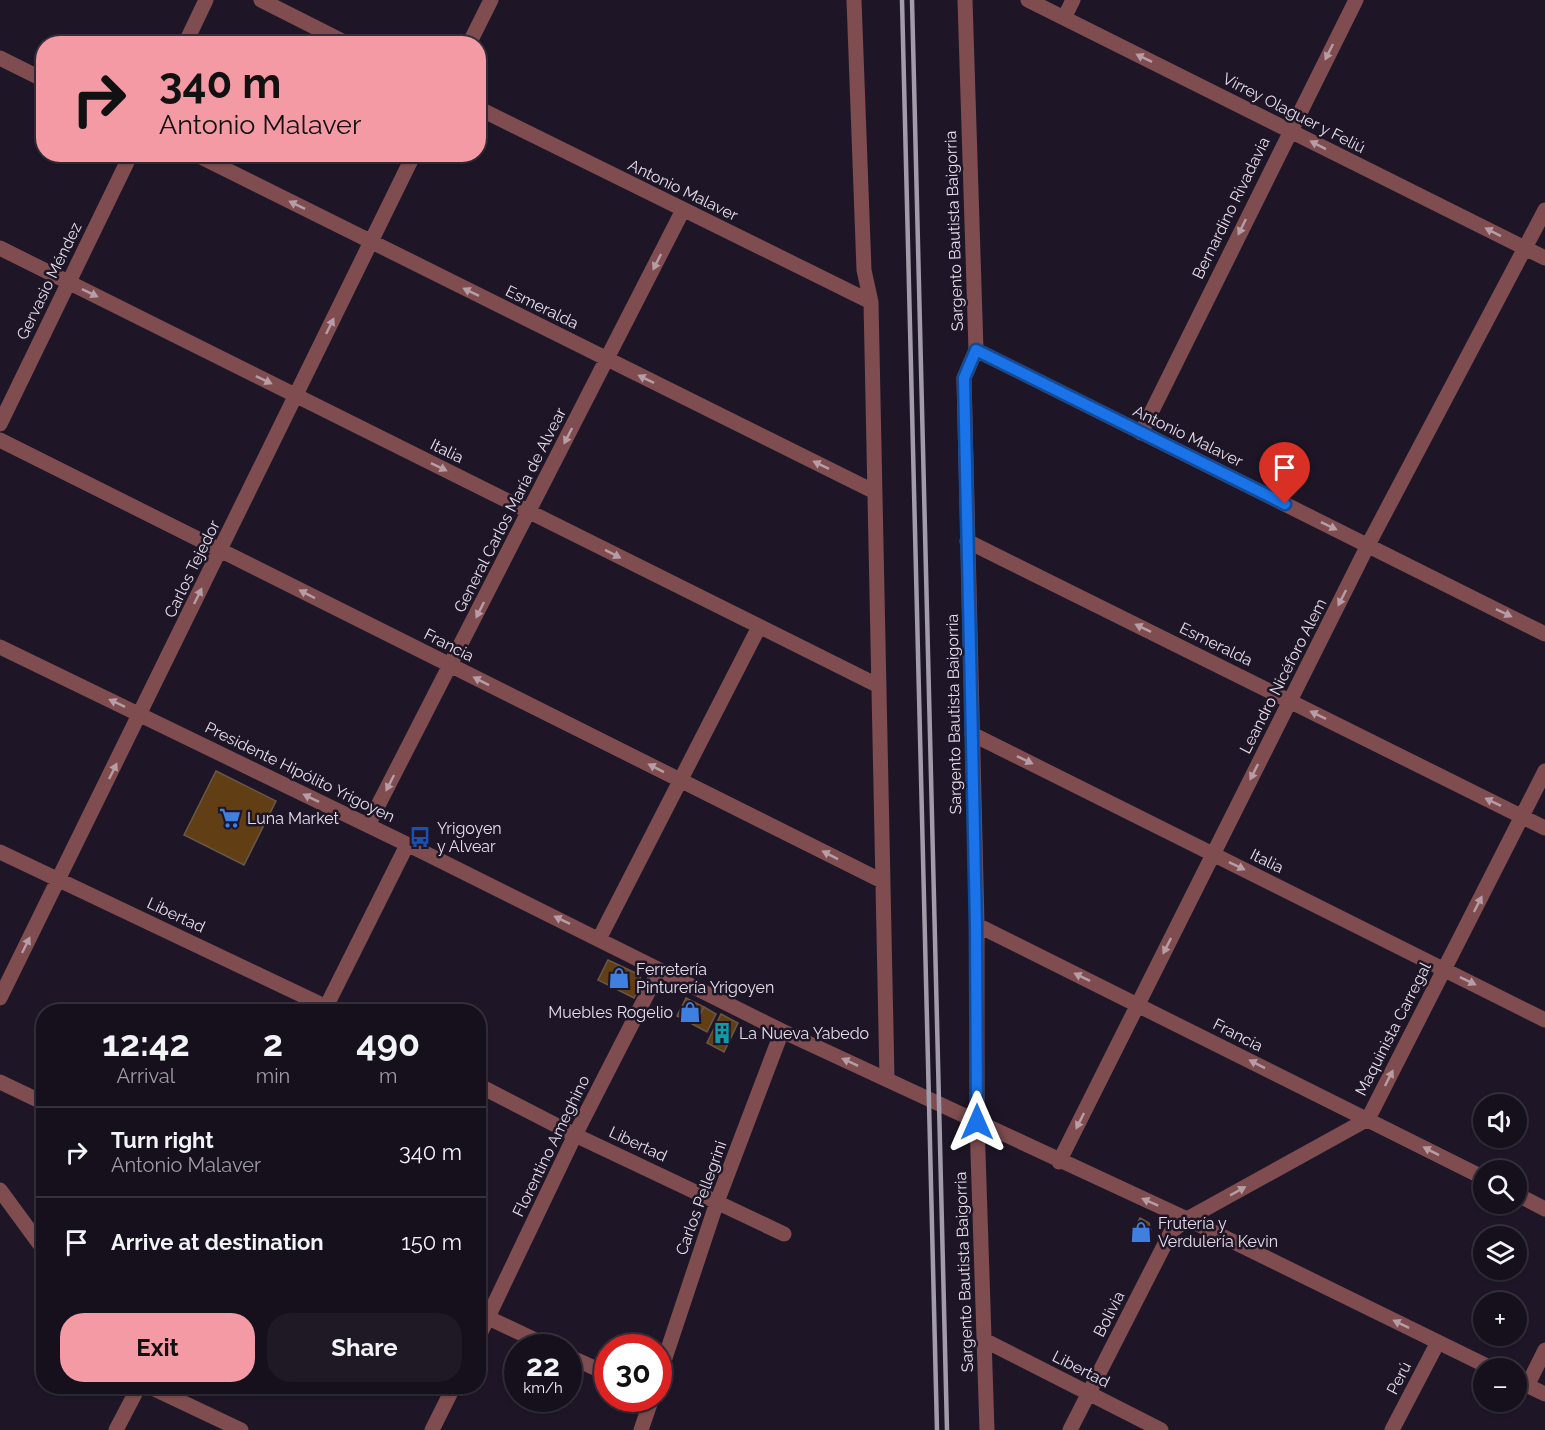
<!DOCTYPE html>
<html lang="en">
<head>
<meta charset="utf-8">
<style>
	:root { --surface:#16101d; --page:#1f1926; --text:#f1f3f6; --muted:#9e9da4; --line:#35303b; --accent:#f49aa5 }
	body { margin:0; font-family:Raleway,sans-serif; background:var(--page); color:var(--text); height:100vh; display:flex; flex-direction:column; font-size:22px; white-space:nowrap }
	* { box-sizing:border-box; margin:0 }
	p { font-size:20px; color:var(--muted) }
	.icon { flex:none; width:33px; height:33px; fill:none; stroke:currentColor; stroke-width:2; stroke-linecap:round; stroke-linejoin:round }
	.map { position:relative; flex:1; overflow:hidden }
	.drawer { position:absolute; left:36px; top:1004px; width:450px; height:390px; display:flex; flex-direction:column; background:var(--surface); border-radius:24px; box-shadow:0 2px 4px #0004,0 0 0 2px var(--line) }
	.drawer>* { flex:none }
	.banner { position:absolute; left:36px; top:36px; width:450px; height:126px; border-radius:24px; box-shadow:0 2px 4px #0004,0 0 0 2px var(--line); background:#f49aa5; color:#111; overflow:hidden }
	.fabs { position:absolute; left:1473px; top:1094px; display:grid; gap:12px }
	.fabs a { display:grid; place-items:center; width:54px; height:54px; border-radius:50%; background:var(--surface); box-shadow:0 2px 4px #0004,0 0 0 2px var(--line); font-size:30px }
	.speed { position:absolute; left:504px; top:1334px; display:flex; gap:12px; font-size:30px; font-weight:700; text-align:center }
	.speed>* { display:grid; place-content:center; width:78px; height:78px; border-radius:50%; background:var(--surface); box-shadow:0 2px 4px #0004,0 0 0 2px var(--line); line-height:1 }
	.speed small { font-size:15px; font-weight:400 }
	.speed .limit { border:9px solid #d22; background:#fff; color:#111 }
	.pin { position:absolute; display:grid; place-items:center; width:51px; height:51px; color:#fff; margin:-62px -26px; border-radius:50% 50% 50% 0; rotate:-45deg; box-shadow:0 0 6px #0007 }
	.pin .icon { rotate:45deg }
	.me { position:absolute; width:66px; margin:-33px; rotate:0deg; stroke-linejoin:round; filter:drop-shadow(0 0 4px #0008) }
	.turn { display:flex; align-items:center; gap:21px; height:126px; padding:0 24px; font-size:27px }
	.turn .icon { width:78px; height:78px; stroke-width:2.5 }
	.turn b { display:block; font-size:42px; line-height:51px }
	.eta { display:flex; justify-content:space-evenly; align-items:center; height:102px; text-align:center }
	.eta b { font-size:36px; font-weight:700; line-height:42px }
	.primary-button { display:flex; gap:12px; margin-top:auto; padding:12px 24px }
	.primary-button a { flex:1; height:69px; border-radius:24px; background:var(--accent); color:#111; font-size:24px; font-weight:700; line-height:69px; text-align:center }
	.primary-button a+a { background:var(--page); color:var(--text) }
	ul { padding:0; list-style:none }
	li { display:flex; align-items:center; gap:18px; height:90px; padding:0 24px; border-top:2px solid var(--line) }
	li div { flex:1 }
	li b { display:block; font-size:22px }
	li em { font-style:normal }
	.map>svg:first-child { display:block }
</style>
</head>
<body>
<div class="map">
<svg width="1545" height="1430" viewBox="0 0 1545 1430">
	<rect width="100%" height="100%" fill="#1e1627"/>
	<!-- building -->
	<path fill="#623e14" stroke="#685848" stroke-width="1.5" d="M216,771L276,801L244,865L184,835Z
		M608,960L640,975L641,983L634,998L598,980Z
		M686,998L704,1007L694,1025L677,1016Z
		M704,1007L716,1014L707,1032L694,1025Z
		M721,1014L738,1023L724,1052L707,1043Z
		M1140,1218L1149,1223L1151,1230L1144,1242L1131,1235Z"/>
	<g fill="none" stroke-linecap="round" stroke-linejoin="round">
		<!-- minor -->
		<path stroke="#7f4d50" stroke-width="15" d="M261,0L348,44
			M854,0L864,270L871,302L887,1079
			M965,0L976,350L964,378L977,925V1122L987,1430
			M1028,0L1545,258
			M1064,18L1073,0
			M185,44L206,0
			M469,44L491,0
			M0,58L44,80
			M478,108L871,302
			M195,154L873,491
			M0,248L879,686
			M976,350L1545,634
			M0,424L131,154
			M1141,433L1356,0
			M0,440L882,881
			M967,541L1545,828
			M0,647L423,852L782,1031L1187,1219L1491,1368
			M972,734L1545,1020
			M368,825L683,210
			M0,852L335,1011
			M977,925L1484,1178
			M599,939L759,627
			M0,998L414,154
			M324,1011L407,845
			M0,1082L44,1103
			M478,1085L575,1135L784,1234
			M1059,1162L1368,545L1545,210
			M0,1190L44,1250
			M1516,1194L1545,1209
			M478,1313L550,1347
			M478,1338L575,1135L659,971
			M984,1340L1161,1430
			M568,1356L608,1374
			M658,1379L717,1202L782,1031
			M1516,1380L1545,1394
			M148,1386L241,1430
			M1527,1386L1545,1350
			M116,1430L139,1386
			M432,1430L454,1386
			M641,1430L652,1398
			M1070,1430L1171,1232L1187,1219L1368,1119L1545,771
			M1392,1430L1438,1342"/>
		<!-- rail -->
		<path stroke="#a29ba9" stroke-width="4.5" d="M902,0L937,1430
			M912,0L947,1430"/>
	</g>
	<!-- one-way arrows -->
	<defs><path id="oneway-solid" d="M-6-.8H1V-3.2L6.5 0L1 3.2V.8H-6Z" transform="scale(1.5)"/></defs>
	<g fill="#b79da5">
		<use href="#oneway-solid" transform="translate(1329 52) rotate(117)"/>
		<use href="#oneway-solid" transform="translate(1144 58) rotate(-154)"/>
		<use href="#oneway-solid" transform="translate(1318 145) rotate(-153)"/>
		<use href="#oneway-solid" transform="translate(297 205) rotate(-154)"/>
		<use href="#oneway-solid" transform="translate(1242 227) rotate(116)"/>
		<use href="#oneway-solid" transform="translate(1493 232) rotate(-153)"/>
		<use href="#oneway-solid" transform="translate(657 262) rotate(117)"/>
		<use href="#oneway-solid" transform="translate(471 292) rotate(-154)"/>
		<use href="#oneway-solid" transform="translate(90 293) rotate(26)"/>
		<use href="#oneway-solid" transform="translate(330 326) rotate(-64)"/>
		<use href="#oneway-solid" transform="translate(646 379) rotate(-154)"/>
		<use href="#oneway-solid" transform="translate(264 380) rotate(26)"/>
		<use href="#oneway-solid" transform="translate(568 436) rotate(117)"/>
		<use href="#oneway-solid" transform="translate(821 465) rotate(-154)"/>
		<use href="#oneway-solid" transform="translate(439 467) rotate(26)"/>
		<use href="#oneway-solid" transform="translate(1329 526) rotate(26)"/>
		<use href="#oneway-solid" transform="translate(613 554) rotate(27)"/>
		<use href="#oneway-solid" transform="translate(307 594) rotate(-153)"/>
		<use href="#oneway-solid" transform="translate(198 596) rotate(-64)"/>
		<use href="#oneway-solid" transform="translate(1342 598) rotate(117)"/>
		<use href="#oneway-solid" transform="translate(480 610) rotate(117)"/>
		<use href="#oneway-solid" transform="translate(1504 613) rotate(26)"/>
		<use href="#oneway-solid" transform="translate(1143 628) rotate(-154)"/>
		<use href="#oneway-solid" transform="translate(481 681) rotate(-153)"/>
		<use href="#oneway-solid" transform="translate(117 703) rotate(-155)"/>
		<use href="#oneway-solid" transform="translate(1318 715) rotate(-154)"/>
		<use href="#oneway-solid" transform="translate(1025 760) rotate(26)"/>
		<use href="#oneway-solid" transform="translate(656 768) rotate(-153)"/>
		<use href="#oneway-solid" transform="translate(113 771) rotate(-64)"/>
		<use href="#oneway-solid" transform="translate(1254 772) rotate(117)"/>
		<use href="#oneway-solid" transform="translate(390 783) rotate(117)"/>
		<use href="#oneway-solid" transform="translate(311 798) rotate(-154)"/>
		<use href="#oneway-solid" transform="translate(1493 802) rotate(-154)"/>
		<use href="#oneway-solid" transform="translate(830 855) rotate(-153)"/>
		<use href="#oneway-solid" transform="translate(1237 866) rotate(26)"/>
		<use href="#oneway-solid" transform="translate(1478 904) rotate(-63)"/>
		<use href="#oneway-solid" transform="translate(562 920) rotate(-154)"/>
		<use href="#oneway-solid" transform="translate(26 945) rotate(-64)"/>
		<use href="#oneway-solid" transform="translate(1167 946) rotate(117)"/>
		<use href="#oneway-solid" transform="translate(1082 977) rotate(-154)"/>
		<use href="#oneway-solid" transform="translate(1468 981) rotate(26)"/>
		<use href="#oneway-solid" transform="translate(850 1062) rotate(-155)"/>
		<use href="#oneway-solid" transform="translate(1257 1064) rotate(-153)"/>
		<use href="#oneway-solid" transform="translate(1389 1078) rotate(-63)"/>
		<use href="#oneway-solid" transform="translate(1080 1121) rotate(117)"/>
		<use href="#oneway-solid" transform="translate(1431 1151) rotate(-153)"/>
		<use href="#oneway-solid" transform="translate(1238 1191) rotate(-29)"/>
		<use href="#oneway-solid" transform="translate(1150 1202) rotate(-156)"/>
		<use href="#oneway-solid" transform="translate(1401 1324) rotate(-154)"/>
	</g>
	<g fill="none" stroke-linecap="round" stroke-linejoin="round">
		<defs>
			<path id="route" d="M977,1122L976,924L964,378L976,350L1285,504"/>
		</defs>
		<!-- route casing -->
		<use href="#route" stroke="#114b97" stroke-width="15"/>
		<!-- route -->
		<use href="#route" stroke="#1a73e8" stroke-width="10"/>
	</g>
	<!-- icons -->
	<defs>
		<symbol id="supermarket-bare" viewBox="-9 -9 18 18"><path d="M-6-5.5h2.5l.6 2H6L4.5 2H-2.5L-4.4-4H-6ZM-1.5 3.2a1.3 1.3 0 1 0 .1 0ZM3 3.2a1.3 1.3 0 1 0 .1 0Z" fill="#3f7fe0" stroke="#1e1627" stroke-width="2.5" paint-order="stroke"/></symbol>
		<symbol id="bus-bare" viewBox="-9 -9 18 18"><path d="M-5-6H5V4H4V6H2V4H-2V6H-4V4H-5ZM-3.5-4V0h7V-4ZM-3.5 1.2v1.5H-2V1.2ZM2 1.2v1.5H3.5V1.2Z" fill="#1a4fb4" stroke="#1e1627" stroke-width="2.5" paint-order="stroke"/></symbol>
		<symbol id="shop-bare" viewBox="-9 -9 18 18"><path d="M-5-2.5h2.3a2.7 3.5 0 0 1 5.4 0H5L5.5 6h-11ZM-1.5-2.5h3a1.5 2.3 0 0 0-3 0Z" fill="#3f7fe0" stroke="#1e1627" stroke-width="2.5" paint-order="stroke"/></symbol>
		<symbol id="building-bare" viewBox="-9 -9 18 18"><path d="M-4-6H4V6H1V3H-1V6H-4ZM-2.5-4.3h1.7v1.8h-1.7ZM.8-4.3h1.7v1.8H.8ZM-2.5-1h1.7V.8h-1.7ZM.8-1h1.7V.8H.8Z" fill="#0f9aa8" stroke="#1e1627" stroke-width="2.5" paint-order="stroke"/></symbol>
	</defs>
	<g fill-rule="evenodd">
		<use href="#supermarket-bare" x="215" y="803" width="30" height="30"/>
		<use href="#bus-bare" x="405" y="822" width="30" height="30"/>
		<use href="#shop-bare" x="604" y="963" width="30" height="30"/>
		<use href="#shop-bare" x="675" y="997" width="30" height="30"/>
		<use href="#building-bare" x="707" y="1018" width="30" height="30"/>
		<use href="#shop-bare" x="1126" y="1217" width="30" height="30"/>
	</g>
	<g text-anchor="middle" dominant-baseline="central" stroke-width="5" stroke-linejoin="round" paint-order="stroke">
		<!-- street labels -->
		<g font-size="16" fill="#e4deea" stroke="#1e1627">
			<text transform="translate(1294 113) rotate(27)">Virrey Olaguer y Feliú</text>
			<text transform="translate(683 190) rotate(26)">Antonio Malaver</text>
			<text transform="translate(1231 208) rotate(-64)">Bernardino Rivadavia</text>
			<text transform="translate(954 231) rotate(-92)">Sargento Bautista Baigorria</text>
			<text transform="translate(49 281) rotate(-64)">Gervasio Méndez</text>
			<text transform="translate(542 307) rotate(26)">Esmeralda</text>
			<text transform="translate(1188 436) rotate(26)">Antonio Malaver</text>
			<text transform="translate(447 451) rotate(26)">Italia</text>
			<text transform="translate(510 510) rotate(-63)">General Carlos María de Alvear</text>
			<text transform="translate(192 569) rotate(-64)">Carlos Tejedor</text>
			<text transform="translate(1216 644) rotate(26)">Esmeralda</text>
			<text transform="translate(449 645) rotate(27)">Francia</text>
			<text transform="translate(1283 676) rotate(-63)">Leandro Nicéforo Alem</text>
			<text transform="translate(954 714) rotate(-91)">Sargento Bautista Baigorria</text>
			<text transform="translate(300 772) rotate(26)">Presidente Hipólito Yrigoyen</text>
			<text transform="translate(1267 861) rotate(26)">Italia</text>
			<text transform="translate(176 915) rotate(25)">Libertad</text>
			<text transform="translate(1393 1029) rotate(-63)">Maquinista Carregal</text>
			<text transform="translate(1238 1035) rotate(27)">Francia</text>
			<text transform="translate(638 1144) rotate(25)">Libertad</text>
			<text transform="translate(551 1146) rotate(-64)">Florentino Ameghino</text>
			<text transform="translate(701 1198) rotate(-70)">Carlos Pellegrini</text>
			<text transform="translate(964 1272) rotate(-92)">Sargento Bautista Baigorria</text>
			<text transform="translate(1109 1314) rotate(-63)">Bolivia</text>
			<text transform="translate(1081 1369) rotate(27)">Libertad</text>
			<text transform="translate(1399 1378) rotate(-63)">Perú</text>
		</g>
		<!-- poi labels -->
		<g font-size="16" fill="#e4deea" stroke="#1e1627" text-anchor="start">
			<text x="247" y="818">Luna Market</text>
			<text x="437" y="828">Yrigoyen<tspan x="437" dy="18">y Alvear</tspan></text>
			<text x="636" y="969">Ferretería<tspan x="636" dy="18">Pinturería Yrigoyen</tspan></text>
			<text x="673" y="1012" text-anchor="end">Muebles Rogelio</text>
			<text x="739" y="1033">La Nueva Yabedo</text>
			<text x="1158" y="1223">Frutería y<tspan x="1158" dy="18">Verdulería Kevin</tspan></text>
		</g>
	</g>
</svg>
<div class="fabs">
<a><svg class="icon" aria-label="sound" viewBox="0 0 24 24"><path d="M4 9h4l5-4v14l-5-4H4zM17 9q2 3 0 6"/></svg></a>
<a><svg class="icon" aria-label="search" viewBox="0 0 24 24"><circle cx="10" cy="10" r="6"/><path d="M15 15l6 6"/></svg></a>
<a><svg class="icon" aria-label="layers" viewBox="0 0 24 24"><path d="M12 4l9 5-9 5-9-5zM3 14l9 5 9-5"/></svg></a>
<a>+</a>
<a>−</a>
</div>
<div class="speed"><div>22<small>km/h</small></div><div class="limit">30</div></div>
<div class="pin" style="left:1285px;top:504px;background:#d93025"><svg class="icon" aria-label="arrive" viewBox="0 0 24 24"><path d="M6 21V4h12l-3 4 3 4H6"/></svg></div>
<svg class="me" style="left:977px;top:1122px" viewBox="-20 -20 40 40"><path d="M0-17L14 15 0 8-14 15z" fill="#1a73e8" stroke="#fff" stroke-width="4"/></svg>
<div class="banner">
<div class="turn"><svg class="icon" aria-label="right" viewBox="0 0 24 24"><path d="M7 20v-9h11M14 6l5 5-5 5"/></svg><div><b>340 m</b>Antonio Malaver</div></div>
</div>
<section class="drawer">
<div class="eta">
<div><b>12:42</b><p>Arrival</p></div>
<div><b>2</b><p>min</p></div>
<div><b>490</b><p>m</p></div>
</div>
<ul>
<li><svg class="icon" aria-label="right" viewBox="0 0 24 24"><path d="M7 20v-9h11M14 6l5 5-5 5"/></svg><div><b>Turn right</b><p>Antonio Malaver</p></div><em>340 m</em></li>
<li><svg class="icon" aria-label="arrive" viewBox="0 0 24 24"><path d="M6 21V4h12l-3 4 3 4H6"/></svg><div><b>Arrive at destination</b></div><em>150 m</em></li>
</ul>
<div class="primary-button"><a>Exit</a><a>Share</a></div>
</section>
</div>
</body>
</html>
